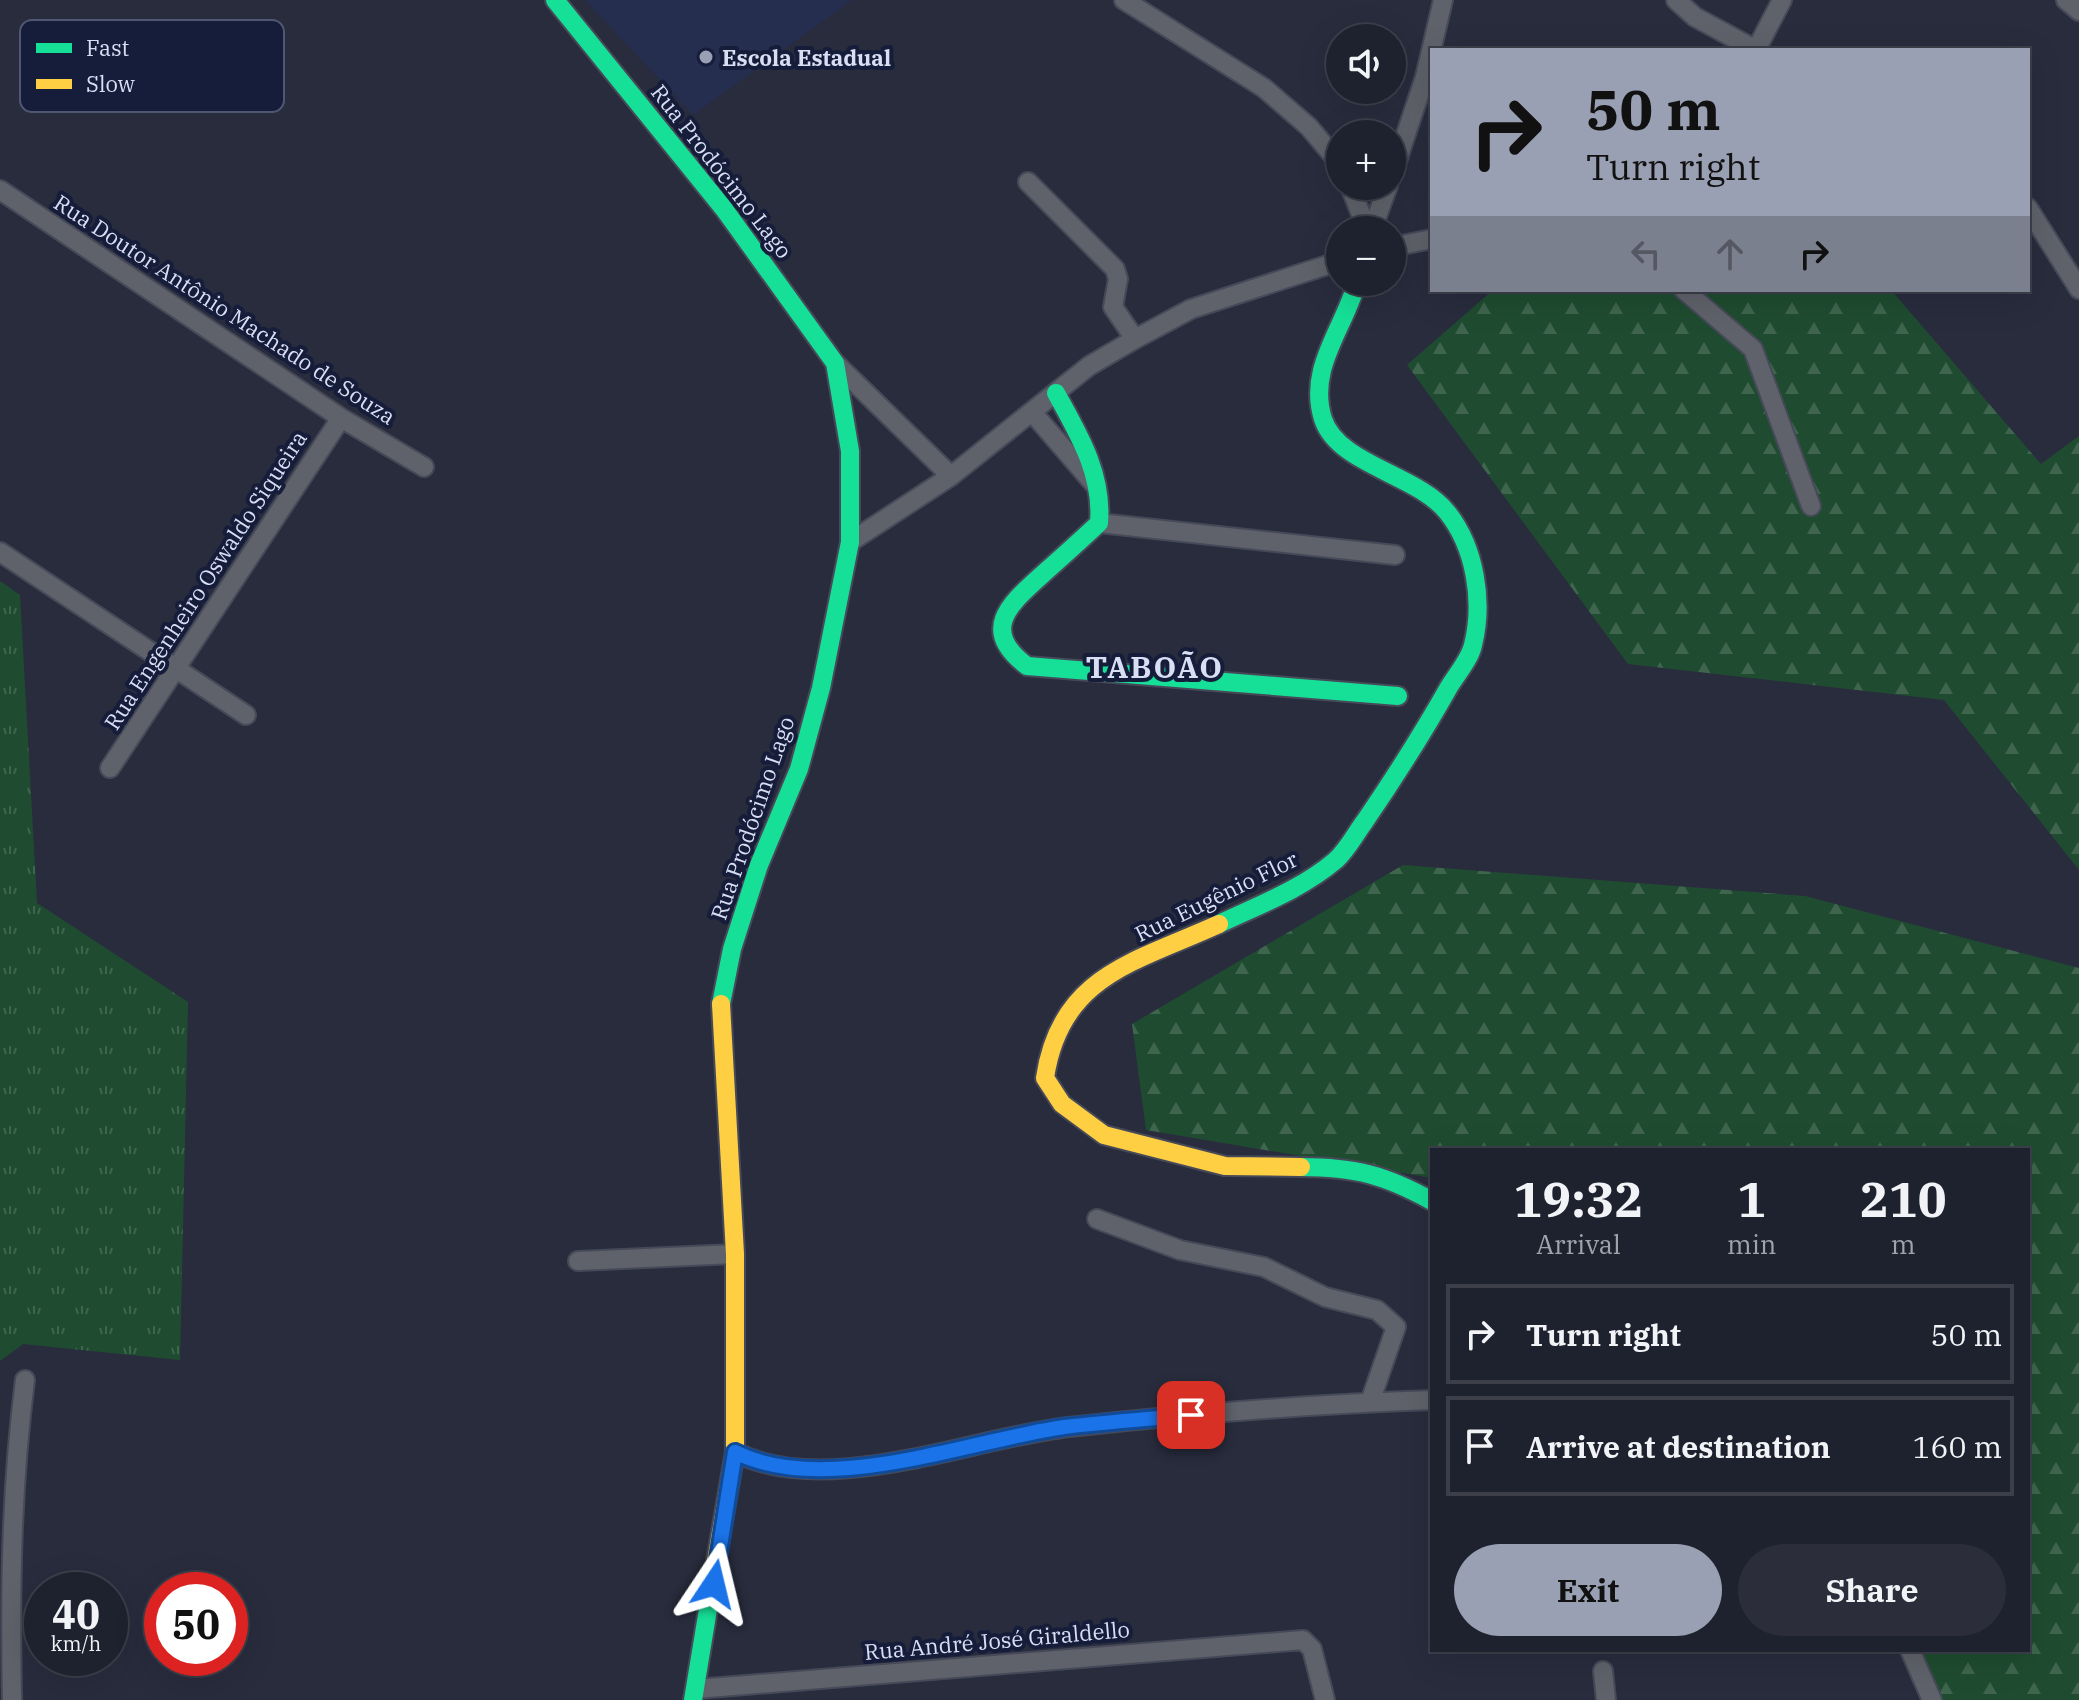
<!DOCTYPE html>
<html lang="en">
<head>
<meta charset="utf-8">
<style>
	:root { --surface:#1e212e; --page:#2b2e3a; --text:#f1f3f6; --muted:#a1a3aa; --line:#3c3e4a; --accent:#9aa0b3 }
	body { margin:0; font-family:"IBM Plex Serif",serif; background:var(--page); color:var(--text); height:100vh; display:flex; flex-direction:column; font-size:30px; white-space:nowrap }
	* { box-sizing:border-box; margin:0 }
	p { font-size:26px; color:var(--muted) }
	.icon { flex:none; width:44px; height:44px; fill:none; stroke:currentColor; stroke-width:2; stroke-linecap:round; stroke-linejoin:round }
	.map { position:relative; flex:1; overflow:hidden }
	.side { position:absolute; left:1430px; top:1148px; width:600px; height:504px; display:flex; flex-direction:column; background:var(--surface); border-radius:0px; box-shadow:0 8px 32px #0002,0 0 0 2px var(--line) }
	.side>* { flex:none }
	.banner { position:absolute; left:1430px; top:48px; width:600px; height:244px; border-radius:0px; box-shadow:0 8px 32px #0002,0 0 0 2px var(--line); background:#9aa0b3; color:#111; overflow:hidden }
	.fabs { position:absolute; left:1326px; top:24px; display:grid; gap:16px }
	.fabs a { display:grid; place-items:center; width:80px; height:80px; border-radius:50%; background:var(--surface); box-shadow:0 8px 32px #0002,0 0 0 2px var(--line); font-size:40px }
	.speed { position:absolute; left:24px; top:1572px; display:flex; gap:16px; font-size:40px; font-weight:700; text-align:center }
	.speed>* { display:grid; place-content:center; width:104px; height:104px; border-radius:50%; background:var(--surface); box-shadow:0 8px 32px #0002,0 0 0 2px var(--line); line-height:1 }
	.speed small { font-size:20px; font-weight:400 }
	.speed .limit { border:12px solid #d22; background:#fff; color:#111 }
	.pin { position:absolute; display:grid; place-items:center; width:68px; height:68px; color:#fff; margin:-34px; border-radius:16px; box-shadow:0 4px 12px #0006 }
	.me { position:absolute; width:88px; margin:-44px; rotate:10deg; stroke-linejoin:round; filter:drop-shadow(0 0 6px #0008) }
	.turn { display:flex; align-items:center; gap:28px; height:168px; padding:0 24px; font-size:36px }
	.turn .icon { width:104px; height:104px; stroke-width:2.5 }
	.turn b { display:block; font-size:56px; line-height:68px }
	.lanes { display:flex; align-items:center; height:76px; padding:0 24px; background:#0003; justify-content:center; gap:40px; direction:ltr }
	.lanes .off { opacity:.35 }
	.eta { display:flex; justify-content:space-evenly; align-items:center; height:136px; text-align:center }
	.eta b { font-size:48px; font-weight:700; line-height:56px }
	.cta { display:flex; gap:16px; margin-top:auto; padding:16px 24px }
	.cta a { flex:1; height:92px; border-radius:48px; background:var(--accent); color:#111; font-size:32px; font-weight:700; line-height:92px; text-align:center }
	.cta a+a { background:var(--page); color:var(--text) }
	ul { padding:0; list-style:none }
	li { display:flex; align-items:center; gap:24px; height:100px; margin:0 16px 12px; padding:0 8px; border:4px solid var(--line); border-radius:0px }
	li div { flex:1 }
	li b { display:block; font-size:30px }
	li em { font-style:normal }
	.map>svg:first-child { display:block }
</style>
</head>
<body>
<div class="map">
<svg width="2079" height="1700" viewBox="0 0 2079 1700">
	<defs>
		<pattern id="forest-firs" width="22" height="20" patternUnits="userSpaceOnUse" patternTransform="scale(2)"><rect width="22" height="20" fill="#1f4c30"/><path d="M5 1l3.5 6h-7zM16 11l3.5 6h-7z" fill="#3f654e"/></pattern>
		<pattern id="park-tufts" width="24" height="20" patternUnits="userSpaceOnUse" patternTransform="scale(2)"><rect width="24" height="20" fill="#1f4c30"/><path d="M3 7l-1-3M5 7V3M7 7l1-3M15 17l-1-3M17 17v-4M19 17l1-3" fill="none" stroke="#3f654e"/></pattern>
	</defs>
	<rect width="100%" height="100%" fill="#282c3d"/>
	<!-- built -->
	<path fill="#252e4f" d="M585,0H852L693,115Z"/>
	<!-- forest -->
	<path fill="url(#forest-firs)" d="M1493,290H1891L2041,464L2079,436V870L1944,700L1628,664L1407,365Z
		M1403,865L1805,896L2079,968V1700H1937L1907,1650H2028V1150H1432V1178L1146,1130L1132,1024Z"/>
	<!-- park -->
	<path fill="url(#park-tufts)" d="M0,581L20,595L37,903L188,1002L180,1360L23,1344L0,1361Z"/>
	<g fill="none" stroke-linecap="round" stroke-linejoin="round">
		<defs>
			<path id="street" d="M1124,0L1264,88L1309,127L1340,164
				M1676,0L1695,17L1756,50
				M2066,0L2079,11
				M1756,50L1782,0
				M1392,176L1425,77L1443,0
				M1028,182L1115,269L1118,279L1113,307L1135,339
				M1350,186L1367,230
				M0,190L341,418L424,467
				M2028,208L2079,289
				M1372,230L1388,186
				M1392,247L1432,239
				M1684,290L1753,349L1811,506
				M835,363L951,476
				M1032,412L1095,485
				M1099,523L1395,555
				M850,542L951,476L1089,366L1135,339L1191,309L1340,261
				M0,552L246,715
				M110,768L341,418
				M1097,1219L1180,1250L1264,1267L1325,1297L1377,1310L1396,1327L1370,1402
				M578,1261L735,1254
				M735,1452C827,1499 971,1438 1069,1427C1189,1414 1311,1404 1432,1400
				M1910,1650L1932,1700
				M1603,1671L1606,1700
				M696,1689L1303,1640L1312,1649L1325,1700
				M12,1700C10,1590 11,1490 25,1380"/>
			<path id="fast" d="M555,0L724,209L835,363L850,451V542L821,688L799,769L759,865L732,949L721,1004
				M1056,393C1079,435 1103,474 1099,523C1081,540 1062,557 1044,573C1011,603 978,629 1027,666L1398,696
				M1219,924C1259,905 1302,889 1336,860C1347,850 1356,833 1365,821C1395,777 1423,733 1449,687C1457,674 1470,659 1473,645C1484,601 1475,547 1447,512C1417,474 1338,465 1323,419C1307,368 1344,329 1357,282
				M1301,1167C1355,1167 1385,1175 1432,1201
				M693,1700L716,1561"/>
			<path id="slow" d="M1219,924C1136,962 1060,975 1045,1078L1062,1104L1104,1135L1225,1166L1301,1167
				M716,1561L735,1452V1254L721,1004"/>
		</defs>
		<!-- street casing -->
		<use href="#street" stroke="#464958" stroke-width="22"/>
		<!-- fast casing -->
		<use href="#fast" stroke="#464958" stroke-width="22"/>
		<!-- slow casing -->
		<use href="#slow" stroke="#464958" stroke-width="22"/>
		<!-- street -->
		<use href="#street" stroke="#5f626a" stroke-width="18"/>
		<!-- fast -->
		<use href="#fast" stroke="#16e098" stroke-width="18"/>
		<!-- slow -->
		<use href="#slow" stroke="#ffcf43" stroke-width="18"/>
	</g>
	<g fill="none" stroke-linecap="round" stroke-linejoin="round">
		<defs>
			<path id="route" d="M714,1584L735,1452C825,1497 968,1441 1064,1427C1106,1422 1149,1419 1191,1415"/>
		</defs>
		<!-- route casing -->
		<use href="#route" stroke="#114b97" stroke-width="20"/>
		<!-- route -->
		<use href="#route" stroke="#1a73e8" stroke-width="14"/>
	</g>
	<!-- markers -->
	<circle fill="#9aa0b3" stroke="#161d3b" stroke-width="3" cx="706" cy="57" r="8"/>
	<g text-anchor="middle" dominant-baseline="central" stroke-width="8" stroke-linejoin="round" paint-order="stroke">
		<!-- poi labels -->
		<g font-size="22" font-weight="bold" fill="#d8dff3" stroke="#161d3b" text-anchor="start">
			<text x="722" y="57">Escola Estadual</text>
		</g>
		<!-- street labels -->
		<g font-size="22" fill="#d8dff3" stroke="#161d3b">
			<text transform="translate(722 171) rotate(52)">Rua Prodócimo Lago</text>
			<text transform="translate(225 309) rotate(33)">Rua Doutor Antônio Machado de Souza</text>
			<text transform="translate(205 580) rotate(-57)">Rua Engenheiro Oswaldo Siqueira</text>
			<text transform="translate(752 818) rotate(-71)">Rua Prodócimo Lago</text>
			<text transform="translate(1216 896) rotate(-26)">Rua Eugênio Flor</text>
			<text transform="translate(997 1640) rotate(-5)">Rua André José Giraldello</text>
		</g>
		<!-- district labels -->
		<g font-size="30" font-weight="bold" letter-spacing="2" fill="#d8dff3" stroke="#161d3b">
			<text x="1155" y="666">TABOÃO</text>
		</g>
	</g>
	<!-- legend -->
	<rect x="20" y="20" width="264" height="92" rx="12" fill="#161d3b" stroke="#505772" stroke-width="2"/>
	<rect x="36" y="43" width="36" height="10" fill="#16e098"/>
	<rect x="36" y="79" width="36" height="10" fill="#ffcf43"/>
	<g font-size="22" fill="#d8dff3">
		<text x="86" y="56">Fast</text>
		<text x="86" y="92">Slow</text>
	</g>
</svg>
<div class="fabs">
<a><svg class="icon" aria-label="sound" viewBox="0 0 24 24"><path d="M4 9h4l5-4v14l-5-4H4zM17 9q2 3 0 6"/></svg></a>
<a>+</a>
<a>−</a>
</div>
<div class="speed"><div>40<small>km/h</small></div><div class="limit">50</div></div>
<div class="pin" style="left:1191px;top:1415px;background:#d93025"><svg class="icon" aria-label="arrive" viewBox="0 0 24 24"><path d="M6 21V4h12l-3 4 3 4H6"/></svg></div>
<svg class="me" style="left:714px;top:1584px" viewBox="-20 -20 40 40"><path d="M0-17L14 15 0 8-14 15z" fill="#1a73e8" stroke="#fff" stroke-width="4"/></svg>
<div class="banner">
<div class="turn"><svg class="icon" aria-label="right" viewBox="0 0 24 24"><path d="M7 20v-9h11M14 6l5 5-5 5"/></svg><div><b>50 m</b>Turn right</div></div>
<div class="lanes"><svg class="icon off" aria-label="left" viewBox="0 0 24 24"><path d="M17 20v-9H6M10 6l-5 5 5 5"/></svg><svg class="icon off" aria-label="ahead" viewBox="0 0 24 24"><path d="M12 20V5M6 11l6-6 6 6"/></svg><svg class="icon" aria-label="right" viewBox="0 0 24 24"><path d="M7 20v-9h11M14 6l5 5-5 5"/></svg></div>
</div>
<section class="side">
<div class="eta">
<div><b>19:32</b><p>Arrival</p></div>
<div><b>1</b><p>min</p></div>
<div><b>210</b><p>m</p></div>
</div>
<ul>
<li><svg class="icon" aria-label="right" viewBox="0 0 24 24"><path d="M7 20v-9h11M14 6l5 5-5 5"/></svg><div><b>Turn right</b></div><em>50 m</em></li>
<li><svg class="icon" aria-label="arrive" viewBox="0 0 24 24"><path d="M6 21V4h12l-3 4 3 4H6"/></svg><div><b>Arrive at destination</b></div><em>160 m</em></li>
</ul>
<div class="cta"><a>Exit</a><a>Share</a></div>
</section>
</div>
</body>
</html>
